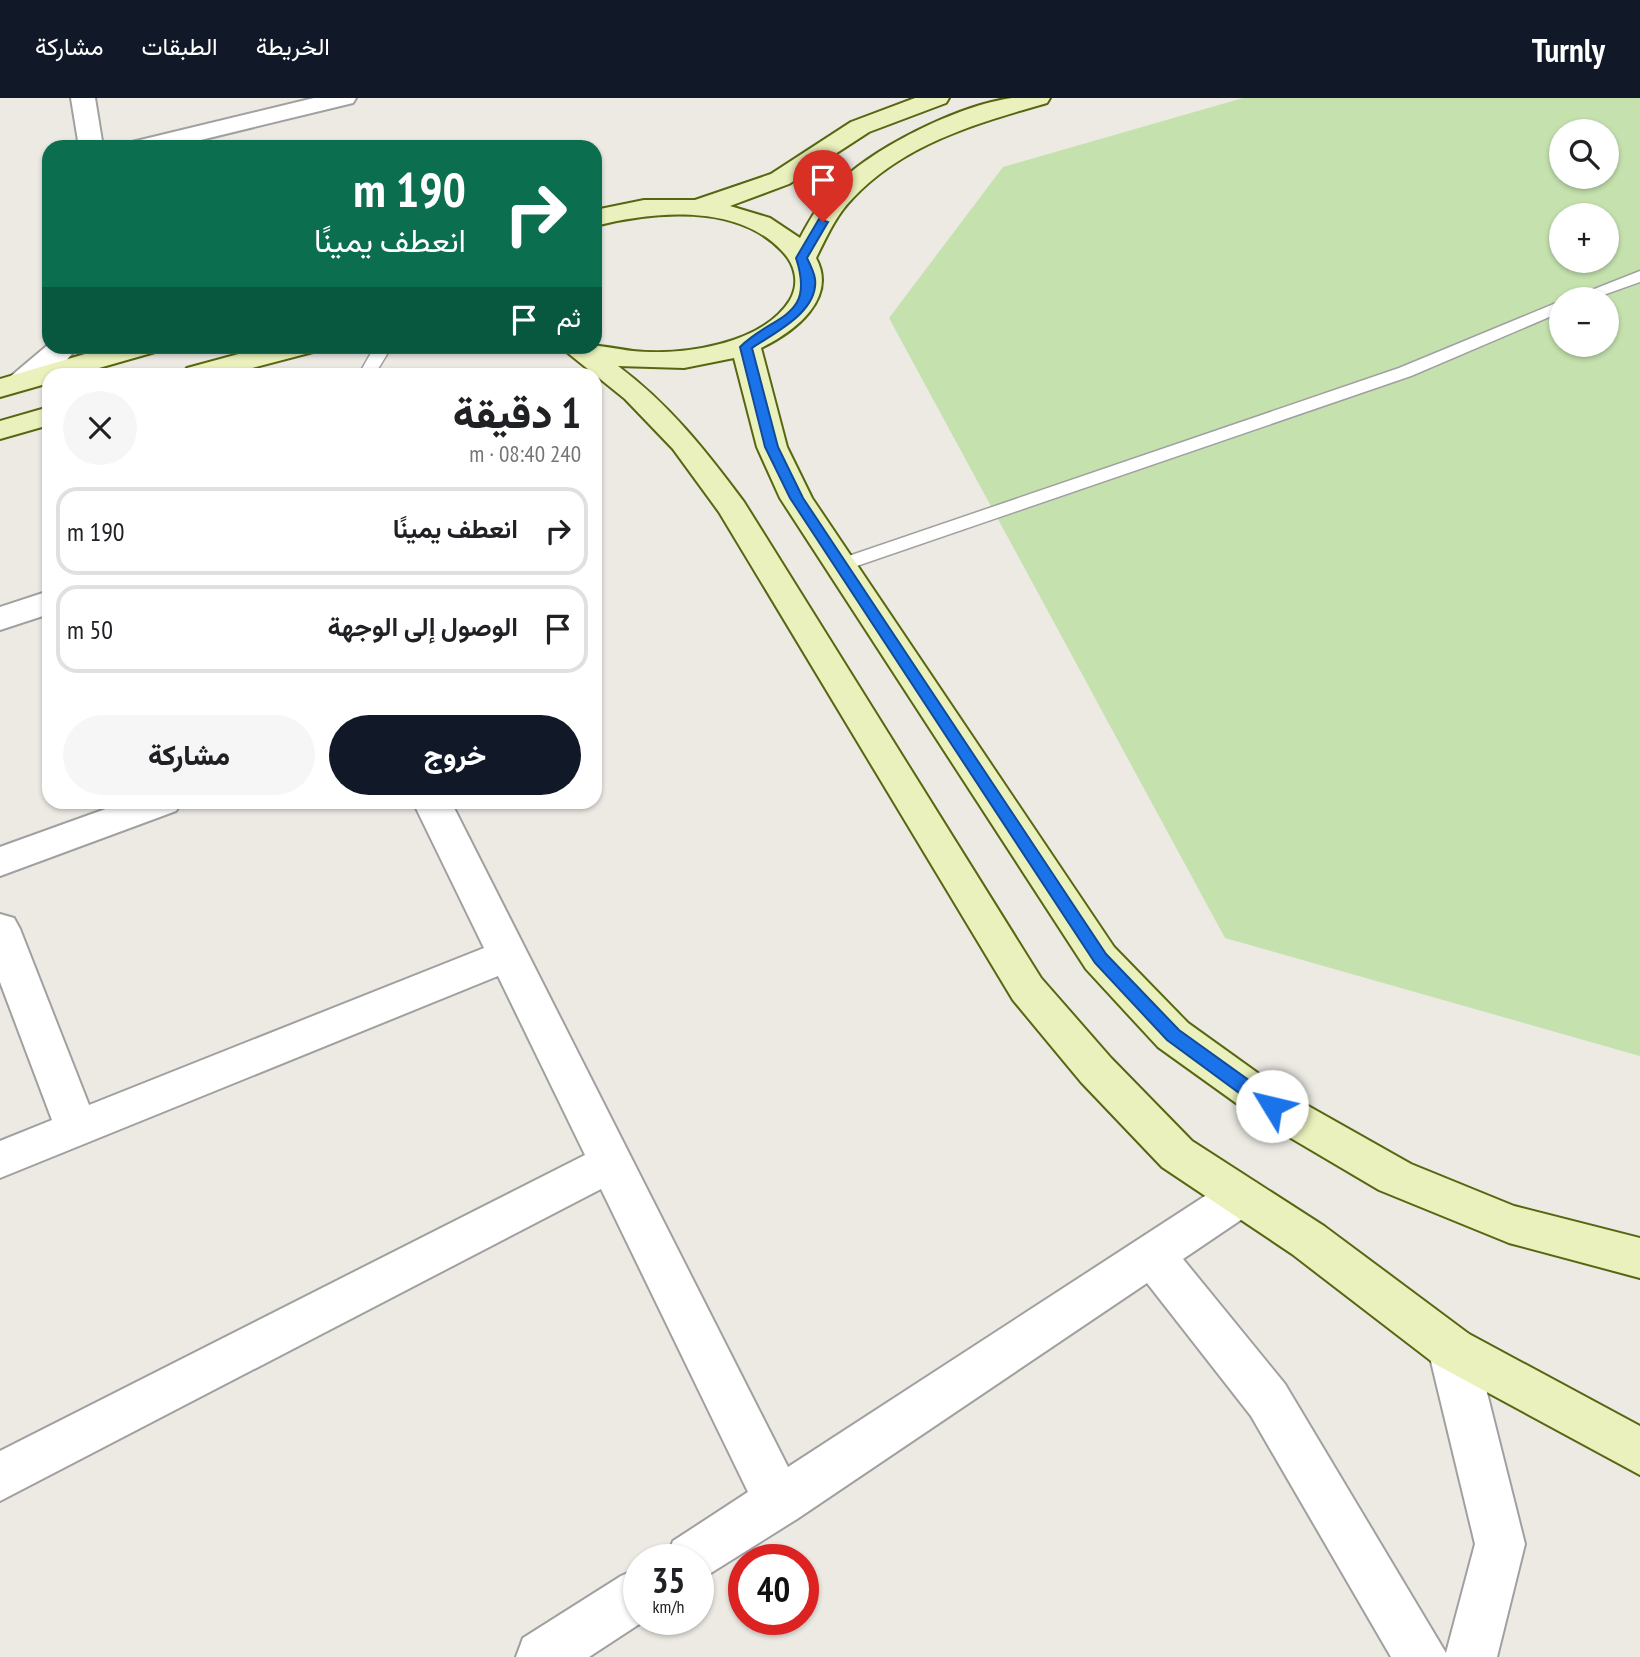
<!DOCTYPE html>
<html lang="ar">
<head>
<meta charset="utf-8">
<style>
	:root { --surface:#fff; --page:#f6f6f6; --text:#202124; --muted:#757577; --line:#e0e0e0; --accent:#111827 }
	body { margin:0; font-family:"PT Sans Narrow",Vazirmatn,sans-serif; background:var(--page); color:var(--text); direction:rtl; height:100vh; display:flex; flex-direction:column; font-size:26px; white-space:nowrap }
	* { box-sizing:border-box; margin:0 }
	p { font-size:23px; color:var(--muted) }
	.icon { flex:none; width:38px; height:38px; fill:none; stroke:currentColor; stroke-width:2; stroke-linecap:round; stroke-linejoin:round }
	.map { position:relative; flex:1; overflow:hidden; direction:ltr }
	.panel { position:absolute; left:42px; top:270px; width:560px; height:441px; display:flex; flex-direction:column; background:var(--surface); border-radius:21px; box-shadow:0 2px 5px #0004; direction:rtl }
	.panel>* { flex:none }
	.top-card { position:absolute; left:42px; top:42px; width:560px; height:214px; border-radius:21px; box-shadow:0 2px 5px #0004; direction:rtl; background:#0b6e4f; color:#fff; overflow:hidden }
	.buttons { position:absolute; left:1549px; top:21px; display:grid; gap:14px }
	.buttons a { display:grid; place-items:center; width:70px; height:70px; border-radius:50%; background:var(--surface); box-shadow:0 2px 5px #0004; font-size:35px }
	.speed { position:absolute; left:623px; top:1446px; display:flex; gap:14px; font-size:35px; font-weight:700; text-align:center }
	.speed>* { display:grid; place-content:center; width:91px; height:91px; border-radius:50%; background:var(--surface); box-shadow:0 2px 5px #0004; line-height:1 }
	.speed small { font-size:18px; font-weight:400 }
	.speed .limit { border:10px solid #d22; background:#fff; color:#111 }
	.pin { position:absolute; display:grid; place-items:center; width:60px; height:60px; color:#fff; margin:-72px -30px; border-radius:50% 50% 50% 0; rotate:-45deg; box-shadow:0 0 7px #0007 }
	.pin .icon { rotate:45deg }
	.me { position:absolute; width:77px; margin:-38px; rotate:306deg; stroke-linejoin:round; filter:drop-shadow(0 0 5px #0008) }
	.turn { display:flex; align-items:center; gap:24px; height:147px; padding:0 21px; font-size:32px }
	.turn .icon { width:91px; height:91px; stroke-width:2.5 }
	.turn b { display:block; font-size:49px; line-height:60px }
	.then { display:flex; align-items:center; height:66px; padding:0 21px; background:#0003; gap:14px; font-size:26px }
	.round { display:grid; place-items:center; flex:none; width:74px; height:74px; border-radius:37px; background:var(--page) }
	.head { display:flex; align-items:center; justify-content:space-between; height:119px; padding:0 21px }
	h1 { font-size:42px; font-weight:800; line-height:52px }
	.button { display:flex; gap:14px; margin-top:auto; padding:14px 21px }
	.button a { flex:1; height:80px; border-radius:42px; background:var(--accent); color:#fff; font-size:28px; font-weight:800; line-height:80px; text-align:center }
	.button a+a { background:var(--page); color:var(--text) }
	ul { padding:0; list-style:none }
	li { display:flex; align-items:center; gap:21px; height:88px; margin:0 14px 10px; padding:0 7px; border:4px solid var(--line); border-radius:21px }
	li div { flex:1 }
	li b { display:block; font-size:26px }
	li em { font-style:normal }
	header { display:flex; align-items:center; gap:42px; box-sizing:border-box; height:98px; padding:0 35px; background:var(--accent); color:#fff }
	header strong { font-size:33px }
	nav { display:flex; gap:38px; margin-inline-start:auto; font-size:24px }
	.map>svg:first-child { display:block }
</style>
</head>
<body>
<header>
<strong>Turnly</strong>
<nav><a>الخريطة</a><a>الطبقات</a><a>مشاركة</a></nav>
</header>
<div class="map">
<svg width="1640" height="1559" viewBox="0 0 1640 1559">
	<rect width="100%" height="100%" fill="#eceae3"/>
	<!-- grass -->
	<path fill="#c4e1ae" fill-rule="evenodd" d="M1243,0H1640V958L1225,840L889,220L1003,69ZM1561,33H1606V79H1561ZM1561,117H1606V163H1561ZM1561,201H1606V247H1561Z"/>
	<g fill="none" stroke-linecap="round" stroke-linejoin="round">
		<defs>
			<path id="lane" d="M1640,173V184L1592,201H1569Z
				M1561,203V214L1411,278L848,471H834L831,467L834,463L1399,270Z
				M375,248H392L375,276H359Z"/>
			<path id="street" d="M71,0H95L103,49H79Z
				M314,0H356L353,5L172,49H129L132,44Z
				M49,246V248H78C65,267 34,296 11,290L6,284L11,278Z
				M49,493V516L0,532V509Z
				M125,704H182L176,713L0,778V749Z
				M413,704H451L788,1369L1225,1085L1241,1079L1257,1085L1263,1098L1257,1111L1183,1161L1285,1286L1446,1555L1475,1446L1428,1251L1435,1236L1452,1229L1469,1236L1476,1251L1525,1446L1497,1559H1391L1251,1318L1147,1185L797,1421L698,1483V1461H666L673,1443L748,1394L601,1091L0,1403V1353L585,1057L498,878L0,1080V1043L52,1022L0,884V816L14,820L20,831L89,1007L484,850Z
				M639,1470V1521H647L589,1559H516L523,1540L621,1478Z"/>
			<path id="secondary" d="M915,0H949L946,5L869,34L789,86L730,108L770,120L800,140C809,123 819,105 833,91C869,51 959,7 1012,0C1024,0 1038,0 1050,0L1047,5C977,25 903,46 852,101C836,117 826,140 816,160C838,201 794,234 761,250L787,349L812,400L1114,849L1188,925L1287,996L1411,1066L1514,1108L1640,1140V1180L1509,1145L1379,1092L1257,1020L1158,949L1086,871L780,400L757,349L734,260L684,270L618,268C669,306 706,353 744,404L1041,880L1111,960L1192,1043L1324,1128L1469,1236L1640,1328V1377L1435,1266L1292,1156L1162,1069L1081,984L1013,902L719,414L673,351L625,301L563,251C578,241 614,251 633,253C681,258 762,247 790,202C800,185 795,166 782,153C737,105 653,113 595,128V112L644,102H695L771,76L851,24Z
				M112,248H159L155,254L78,276H49V285L0,299V281Z
				M268,248H317L313,254L229,276H182L187,270Z
				M49,309V327L0,341V323Z"/>
		</defs>
		<!-- lane casing -->
		<use href="#lane" stroke="#a0a0a0" stroke-width="3"/>
		<!-- street casing -->
		<use href="#street" stroke="#a0a0a0" stroke-width="4"/>
		<!-- secondary casing -->
		<use href="#secondary" stroke="#576611" stroke-width="4"/>
		<!-- lane -->
		<use href="#lane" fill="#fff" fill-rule="evenodd"/>
		<!-- street -->
		<use href="#street" fill="#fff" fill-rule="evenodd"/>
		<!-- secondary -->
		<use href="#secondary" fill="#ebf1bc" fill-rule="evenodd"/>
	</g>
	<!-- route -->
	<path fill="#1a73e8" stroke="#114b97" stroke-width="2" d="M819,121L828,124L807,160C810,166 814,174 815,181C819,214 774,235 752,250L778,349L803,400L1106,856L1179,932L1278,1003L1280,1008L1278,1014H1265L1167,942L1095,865L790,400L765,349L740,249C773,216 816,221 796,160Z"/>
</svg>
<div class="buttons">
<a><svg class="icon" aria-label="search" viewBox="0 0 24 24"><circle cx="10" cy="10" r="6"/><path d="M15 15l6 6"/></svg></a>
<a>+</a>
<a>−</a>
</div>
<div class="speed"><div>35<small>km/h</small></div><div class="limit">40</div></div>
<div class="pin" style="left:823px;top:124px;background:#d93025"><svg class="icon" aria-label="arrive" viewBox="0 0 24 24"><path d="M6 21V4h12l-3 4 3 4H6"/></svg></div>
<svg class="me" style="left:1272px;top:1008px" viewBox="-20 -20 40 40"><circle r="19" fill="#fff"/><path d="M0-13L10 11 0 6-10 11z" fill="#1a73e8"/></svg>
<div class="top-card">
<div class="turn"><svg class="icon" aria-label="right" viewBox="0 0 24 24"><path d="M7 20v-9h11M14 6l5 5-5 5"/></svg><div><b>190 m</b>انعطف يمينًا</div></div>
<div class="then">ثم<svg class="icon" aria-label="arrive" viewBox="0 0 24 24"><path d="M6 21V4h12l-3 4 3 4H6"/></svg></div>
</div>
<section class="panel">
<div class="head"><div><h1>1 دقيقة</h1><p>240 m · 08:40</p></div><a class="round"><svg class="icon" aria-label="close" viewBox="0 0 24 24"><path d="M6 6l12 12M18 6L6 18"/></svg></a></div>
<ul>
<li><svg class="icon" aria-label="right" viewBox="0 0 24 24"><path d="M7 20v-9h11M14 6l5 5-5 5"/></svg><div><b>انعطف يمينًا</b></div><em>190 m</em></li>
<li><svg class="icon" aria-label="arrive" viewBox="0 0 24 24"><path d="M6 21V4h12l-3 4 3 4H6"/></svg><div><b>الوصول إلى الوجهة</b></div><em>50 m</em></li>
</ul>
<div class="button"><a>خروج</a><a>مشاركة</a></div>
</section>
</div>
</body>
</html>
